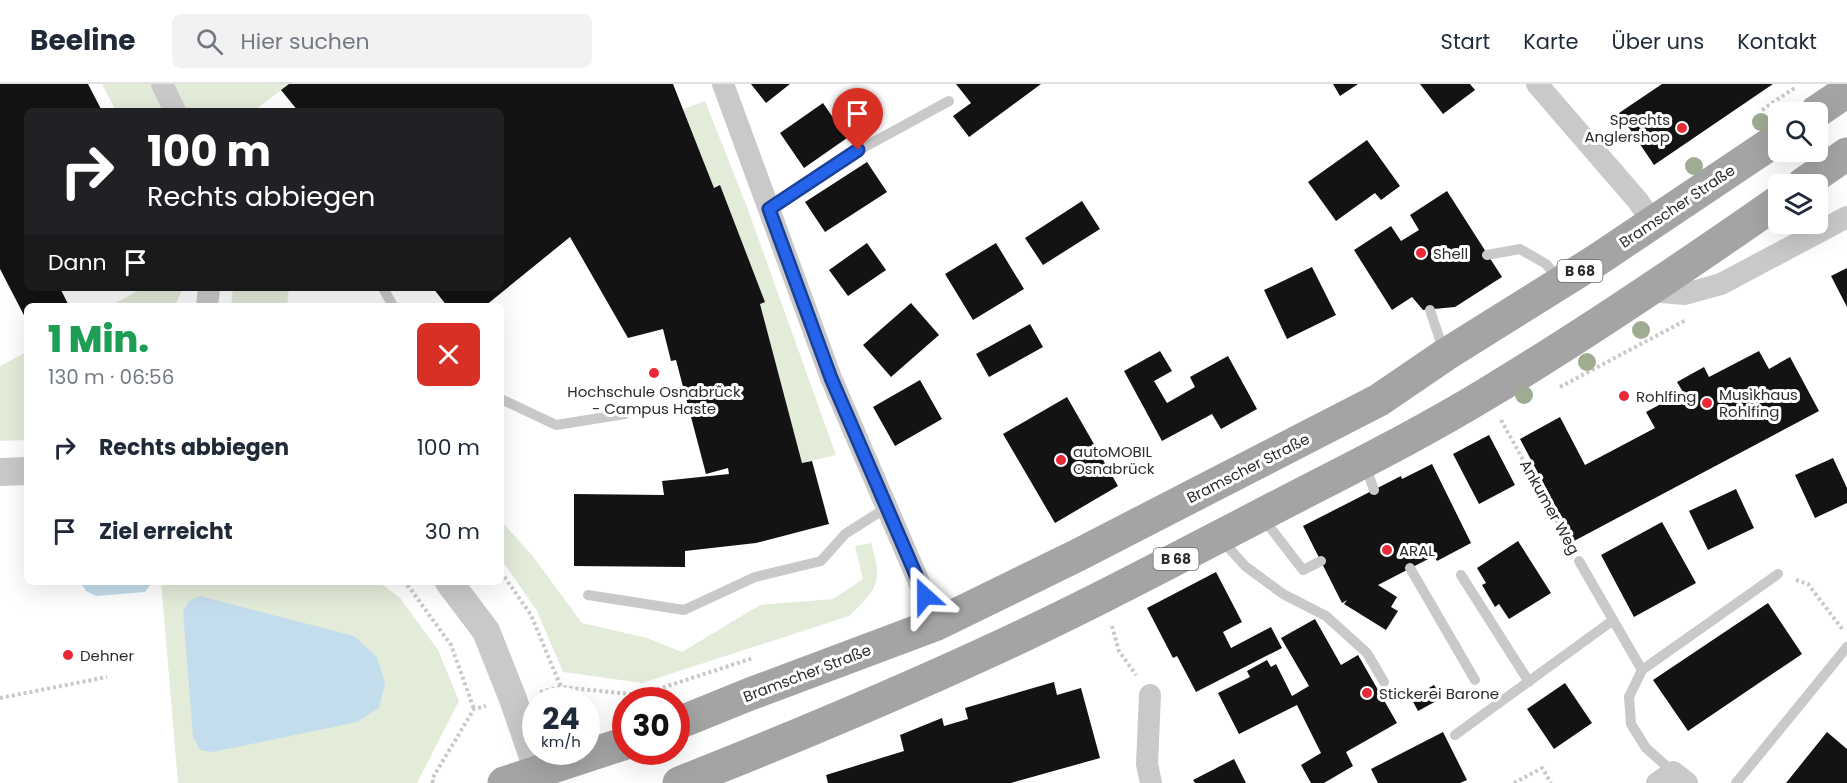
<!DOCTYPE html>
<html lang="de">
<head>
<meta charset="utf-8">
<style>
	:root { --surface:#fff; --page:#f2f2f3; --text:#1f2937; --muted:#747a83; --line:#e0e1e3 }
	body { margin:0; font-family:Poppins,sans-serif; background:var(--page); color:var(--text); height:100vh; display:flex; flex-direction:column; font-size:22px; white-space:nowrap }
	* { box-sizing:border-box; margin:0 }
	p { font-size:20px; color:var(--muted) }
	.icon { flex:none; width:33px; height:33px; fill:none; stroke:currentColor; stroke-width:2; stroke-linecap:round; stroke-linejoin:round }
	.map { position:relative; flex:1; overflow:hidden }
	.panel { position:absolute; left:24px; top:219px; width:480px; height:282px; display:flex; flex-direction:column; background:var(--surface); border-radius:9px; box-shadow:0 6px 24px #0002 }
	.panel>* { flex:none }
	.top-card { position:absolute; left:24px; top:24px; width:480px; height:183px; border-radius:9px; box-shadow:0 6px 24px #0002; background:#202124; color:#fff; overflow:hidden }
	.fabs { position:absolute; left:1768px; top:18px; display:grid; gap:12px }
	.fabs a { display:grid; place-items:center; width:60px; height:60px; border-radius:9px; background:var(--surface); box-shadow:0 6px 24px #0002; font-size:30px }
	.speed { position:absolute; left:522px; top:603px; display:flex; gap:12px; font-size:30px; font-weight:700; text-align:center }
	.speed>* { display:grid; place-content:center; width:78px; height:78px; border-radius:50%; background:var(--surface); box-shadow:0 6px 24px #0002; line-height:1 }
	.speed small { font-size:15px; font-weight:400 }
	.speed .limit { border:9px solid #d22; background:#fff; color:#111 }
	.pin { position:absolute; display:grid; place-items:center; width:51px; height:51px; color:#fff; margin:-62px -26px; border-radius:50% 50% 50% 0; rotate:-45deg; box-shadow:0 0 6px #0007 }
	.pin .icon { rotate:45deg }
	.me { position:absolute; width:66px; margin:-33px; rotate:336deg; stroke-linejoin:round; filter:drop-shadow(0 0 4px #0008) }
	.turn { display:flex; align-items:center; gap:21px; height:126px; padding:0 24px; font-size:27px }
	.turn .icon { width:78px; height:78px; stroke-width:2.5 }
	.turn b { display:block; font-size:42px; line-height:51px }
	.then { display:flex; align-items:center; height:57px; padding:0 24px; background:#0003; gap:12px; font-size:22px }
	.round { display:grid; place-items:center; flex:none; width:63px; height:63px; border-radius:9px; background:var(--page) }
	.head { display:flex; align-items:center; justify-content:space-between; height:102px; padding:0 24px }
	h1 { font-size:36px; font-weight:800; line-height:45px; color:#1e9e55 }
	ul { padding:0; list-style:none }
	li { display:flex; align-items:center; gap:18px; height:84px; padding:0 24px }
	li div { flex:1 }
	li b { display:block; font-size:22px }
	li em { font-style:normal }
	header { display:flex; align-items:center; gap:36px; box-sizing:border-box; height:84px; padding:0 30px; background:var(--surface); border-bottom:2px solid var(--line) }
	header strong { font-size:28px }
	nav { display:flex; gap:33px; margin-inline-start:auto; font-size:21px }
	.search { width:420px; height:54px; background:var(--page); display:flex; align-items:center; gap:15px; box-sizing:border-box; padding:0 21px; border-radius:9px; color:var(--muted); font-size:22px }
	.map>svg:first-child { display:block }
</style>
</head>
<body>
<header>
<strong>Beeline</strong>
<div class="search"><svg class="icon" aria-label="search" viewBox="0 0 24 24"><circle cx="10" cy="10" r="6"/><path d="M15 15l6 6"/></svg>Hier suchen</div>
<nav><a>Start</a><a>Karte</a><a>Über uns</a><a>Kontakt</a></nav>
</header>
<div class="map">
<svg width="1847" height="699" viewBox="0 0 1847 699">
	<rect width="100%" height="100%" fill="#fff"/>
	<!-- green -->
	<path fill="#e3ebd9" d="M102,0H289L254,27H116Z
		M705,17L747,123L836,371L802,379L760,220L765,218L720,102L714,104L683,25Z
		M143,204H183L175,222H110Z
		M233,204H289L287,222H231Z
		M27,268V356L0,357V282Z
		M501,437L532,471L582,539L647,554L682,568L760,521L833,515L863,495L855,462L871,459C883,498 878,505 849,532L642,599L563,588L537,527L501,475Z
		M161,498H379L400,514L438,566L459,617L417,699H178Z"/>
	<!-- water -->
	<path fill="#c4ddec" d="M80,498H152V499L145,508L96,512L86,507Z
		M200,512L354,552L377,573L385,599L379,624L357,638L213,668L200,666L193,652L183,527L189,517Z"/>
	<!-- building -->
	<path fill="#131313" d="M0,0H88L102,27H27V204H60L69,222H27V237L0,185Z
		M289,0H673L714,104L720,101L765,218L760,220L802,379L812,377L829,440L756,459L685,467V483L574,482V410L664,411L662,397L729,390L728,384L706,390L676,276L671,277L663,245L628,254L570,153L485,222H447L433,204H501V27H298L281,6Z
		M751,0H790L766,19Z
		M956,0H1041L969,53L953,32L971,19Z
		M1333,0H1358L1340,12Z
		M1420,0H1470L1475,6L1443,30Z
		M1662,0H1773L1654,81L1619,29Z
		M823,19L847,54L804,84L780,49Z
		M1367,56L1400,102L1381,116L1375,109L1336,137L1308,98Z
		M867,78L887,108L825,148L805,118Z
		M1447,107L1502,193L1455,223L1423,226L1412,213L1392,226L1354,166L1391,142L1401,157L1419,146L1410,131Z
		M1082,117L1100,145L1043,181L1025,154Z
		M867,159L886,186L848,212L829,186Z
		M996,159L1024,205L973,236L945,190Z
		M1312,183L1336,231L1287,255L1264,206Z
		M1847,184V223L1831,192Z
		M911,219L939,251L891,293L863,261Z
		M1030,240L1043,263L989,293L976,270Z
		M1160,267L1172,287L1154,297L1167,319L1195,303L1190,293L1228,272L1257,325L1221,345L1212,330L1162,357L1124,287Z
		M1759,267L1769,285L1790,273L1819,327L1574,457L1520,355L1560,333L1585,381L1655,344L1646,328L1683,308L1677,298L1704,283L1709,293Z
		M920,296L942,335L895,362L873,323Z
		M1067,313L1118,402L1055,439L1003,350Z
		M1489,351L1515,401L1479,420L1453,370Z
		M1833,374L1847,404V419L1815,434L1795,391Z
		M1432,380L1471,459L1437,477L1434,472L1378,501L1397,513L1391,523L1398,527L1386,546L1344,520L1347,516L1342,519L1303,442L1401,392L1402,395Z
		M1736,405L1754,444L1708,466L1689,427Z
		M1662,438L1696,499L1634,533L1601,471Z
		M1518,457L1551,509L1509,535L1499,520L1495,523L1482,501L1486,499L1477,484Z
		M1216,488L1242,538L1223,548L1231,564L1271,543L1282,564L1196,608L1177,572L1173,574L1147,524Z
		M1768,519L1802,570L1688,647L1653,596Z
		M1315,535L1341,581L1358,571L1397,639L1346,668L1353,682L1324,699H1311L1301,681L1321,669L1297,621L1239,650L1218,609L1250,593L1247,587L1267,576L1271,583L1276,580L1292,612L1309,602L1281,554Z
		M1054,598L1057,611L1081,604L1100,674L1011,699H828L826,691L904,667L900,651L942,634L944,642L968,635L965,624Z
		M1565,599L1592,639L1554,665L1527,625Z
		M1434,601L1442,614L1418,627L1411,614Z
		M1443,648L1467,696L1460,699H1378L1371,685Z
		M1827,648L1847,665V699H1786Z
		M1234,675L1246,699H1195L1193,696Z"/>
	<g fill="none" stroke-linecap="round" stroke-linejoin="round">
		<!-- path -->
		<path stroke="#c9c9c9" stroke-width="4" stroke-dasharray="3 3" stroke-linecap="butt" d="M1762,26L1796,3
			M1560,303L1686,236
			M1501,336L1570,461
			M501,488L531,531L561,603
			M1796,496L1808,500L1843,546
			M402,498L409,503L451,561L474,625
			M1112,542L1119,567L1136,591
			M540,608L561,603L640,611L642,616
			M640,611L753,574
			M0,614L107,593
			M433,699L432,695L474,625L486,622
			M1514,699L1542,684L1551,699"/>
		<!-- service -->
		<path stroke="#c9c9c9" stroke-width="10" d="M769,125L859,66L949,17
			M1487,171L1520,165L1546,180L1559,196
			M383,204L393,222
			M1430,226L1444,268
			M501,315L556,341L625,330
			M1365,381L1374,406
			M1262,433L1303,486L1321,477
			M1221,455L1245,482L1283,510L1326,532L1367,569L1384,598
			M1579,477L1642,586
			M1410,484L1475,596
			M1461,491L1529,598
			M588,511L684,526L755,493L821,477L845,450L886,424
			M1455,651L1612,537
			M1673,688L1646,664L1631,640L1629,613L1642,586L1778,490
			M1736,699L1847,563"/>
		<!-- minor -->
		<path stroke="#c9c9c9" stroke-width="22" d="M162,0L175,27
			M723,0L831,294L937,540
			M1537,0L1638,117L1653,139
			M1650,207L1685,210L1721,200L1847,133
			M207,222L209,204
			M1150,611L1147,680L1151,699
			M1657,699L1673,688L1687,699"/>
		<!-- tertiary -->
		<path stroke="#c9c9c9" stroke-width="28" d="M0,388L27,387
			M449,498L486,547L513,615L542,699"/>
		<!-- primary -->
		<path stroke="#a4a4a4" stroke-width="33" d="M1816,28L1847,7
			M1803,100L1847,70
			M676,640L750,610L937,540L1078,471L1379,316L1445,271L1597,176L1779,54
			M504,699L626,659
			M679,699C783,658 888,614 990,567C1082,525 1170,478 1259,432C1335,392 1412,355 1486,310C1586,250 1683,184 1779,117"/>
	</g>
	<!-- trees -->
	<g fill="#9fac92">
		<circle cx="1761" cy="38" r="9"/>
		<circle cx="1694" cy="82" r="9"/>
		<circle cx="1641" cy="246" r="9"/>
		<circle cx="1587" cy="278" r="9"/>
		<circle cx="1524" cy="311" r="9"/>
	</g>
	<g fill="none" stroke-linecap="round" stroke-linejoin="round">
		<defs>
			<path id="route" d="M858,66L769,125L831,294L925,512"/>
		</defs>
		<!-- route casing -->
		<use href="#route" stroke="#184099" stroke-width="15"/>
		<!-- route -->
		<use href="#route" stroke="#2563eb" stroke-width="10"/>
	</g>
	<!-- markers -->
	<g fill="#e92938" stroke="#fff" stroke-width="2">
		<circle cx="1682" cy="44" r="6"/>
		<circle cx="1421" cy="169" r="6"/>
		<circle cx="654" cy="289" r="6"/>
		<circle cx="1624" cy="312" r="6"/>
		<circle cx="1707" cy="319" r="6"/>
		<circle cx="1061" cy="376" r="6"/>
		<circle cx="1387" cy="466" r="6"/>
		<circle cx="68" cy="571" r="6"/>
		<circle cx="1367" cy="609" r="6"/>
	</g>
	<g text-anchor="middle" dominant-baseline="central" stroke-width="6" stroke-linejoin="round" paint-order="stroke">
		<!-- shield labels -->
		<g fill="#fff" stroke="#6b6b6b" stroke-width="1.5">
			<rect x="1557.5" y="176" width="45" height="22" rx="4.5"/>
			<rect x="1153.5" y="464" width="45" height="22" rx="4.5"/>
		</g>
		<g font-size="14" font-weight="bold" fill="#2c2c2c">
			<text x="1580" y="187">B 68</text>
			<text x="1176" y="475">B 68</text>
		</g>
		<!-- poi labels -->
		<g font-size="15" fill="#2c2c2c" stroke="#fff" text-anchor="start">
			<text x="1670" y="35" text-anchor="end">Spechts<tspan x="1670" dy="17">Anglershop</tspan></text>
			<text x="1433" y="169">Shell</text>
			<text x="654" y="307" text-anchor="middle">Hochschule Osnabrück<tspan x="654" dy="17">- Campus Haste</tspan></text>
			<text x="1719" y="310">Musikhaus<tspan x="1719" dy="17">Rohlfing</tspan></text>
			<text x="1636" y="312">Rohlfing</text>
			<text x="1073" y="367">autoMOBIL<tspan x="1073" dy="17">Osnabrück</tspan></text>
			<text x="1399" y="466">ARAL</text>
			<text x="80" y="571">Dehner</text>
			<text x="1379" y="609">Stickerei Barone</text>
		</g>
		<!-- street labels -->
		<g font-size="15" fill="#2c2c2c" stroke="#fff">
			<text transform="translate(1677 122) rotate(-34)">Bramscher Straße</text>
			<text transform="translate(1248 384) rotate(-27)">Bramscher Straße</text>
			<text transform="translate(1550 423) rotate(61)">Ankumer Weg</text>
			<text transform="translate(807 589) rotate(-21)">Bramscher Straße</text>
		</g>
	</g>
</svg>
<div class="fabs">
<a><svg class="icon" aria-label="search" viewBox="0 0 24 24"><circle cx="10" cy="10" r="6"/><path d="M15 15l6 6"/></svg></a>
<a><svg class="icon" aria-label="layers" viewBox="0 0 24 24"><path d="M12 4l9 5-9 5-9-5zM3 14l9 5 9-5"/></svg></a>
</div>
<div class="speed"><div>24<small>km/h</small></div><div class="limit">30</div></div>
<div class="pin" style="left:858px;top:66px;background:#d93025"><svg class="icon" aria-label="arrive" viewBox="0 0 24 24"><path d="M6 21V4h12l-3 4 3 4H6"/></svg></div>
<svg class="me" style="left:925px;top:512px" viewBox="-20 -20 40 40"><path d="M0-17L14 15 0 8-14 15z" fill="#2563eb" stroke="#fff" stroke-width="4"/></svg>
<div class="top-card">
<div class="turn"><svg class="icon" aria-label="right" viewBox="0 0 24 24"><path d="M7 20v-9h11M14 6l5 5-5 5"/></svg><div><b>100 m</b>Rechts abbiegen</div></div>
<div class="then">Dann<svg class="icon" aria-label="arrive" viewBox="0 0 24 24"><path d="M6 21V4h12l-3 4 3 4H6"/></svg></div>
</div>
<section class="panel">
<div class="head"><div><h1>1 Min.</h1><p>130 m · 06:56</p></div><a class="round" style="background:#d93025;color:#fff"><svg class="icon" aria-label="close" viewBox="0 0 24 24"><path d="M6 6l12 12M18 6L6 18"/></svg></a></div>
<ul>
<li><svg class="icon" aria-label="right" viewBox="0 0 24 24"><path d="M7 20v-9h11M14 6l5 5-5 5"/></svg><div><b>Rechts abbiegen</b></div><em>100 m</em></li>
<li><svg class="icon" aria-label="arrive" viewBox="0 0 24 24"><path d="M6 21V4h12l-3 4 3 4H6"/></svg><div><b>Ziel erreicht</b></div><em>30 m</em></li>
</ul>
</section>
</div>
</body>
</html>
